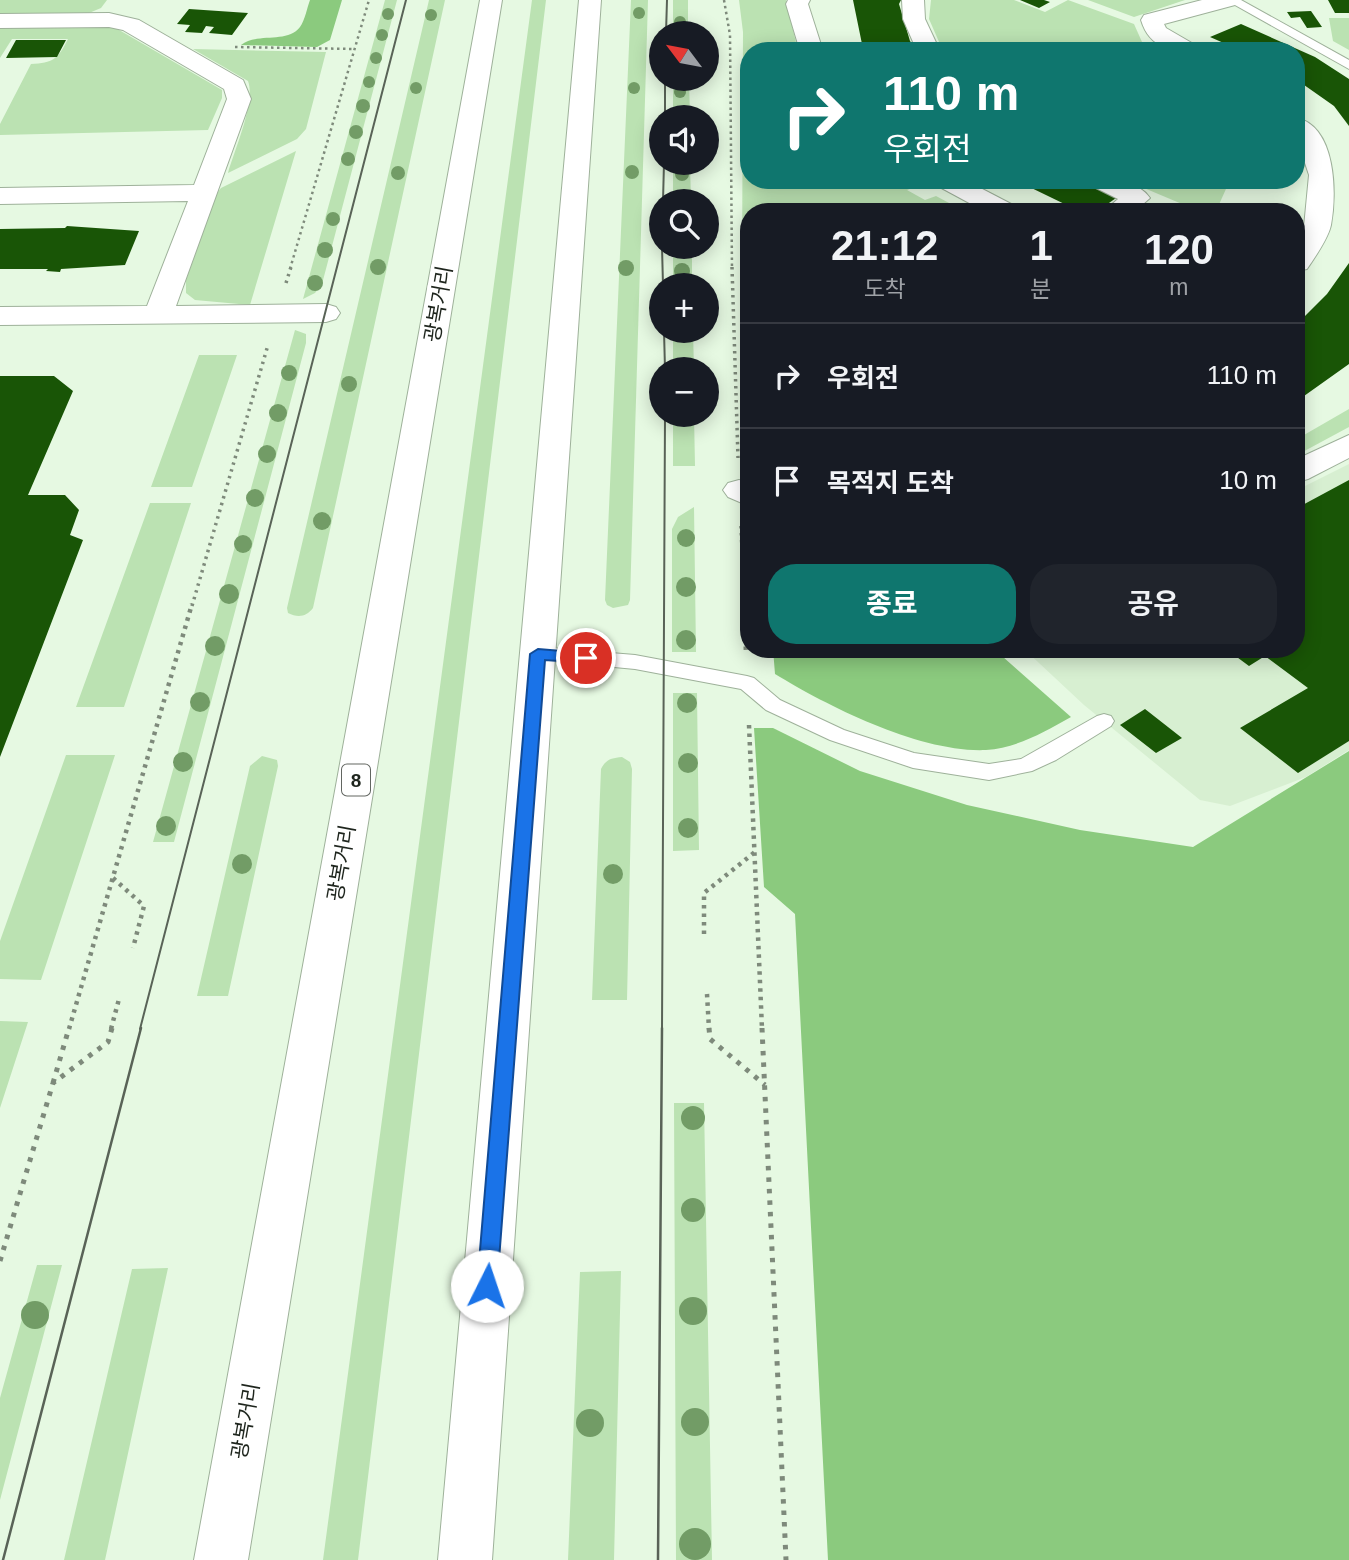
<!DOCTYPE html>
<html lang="ko">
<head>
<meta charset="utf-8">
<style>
	:root { --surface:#171b24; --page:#20242c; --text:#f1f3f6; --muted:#9ea1a6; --line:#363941; --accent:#0f766e }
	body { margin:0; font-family:Arial,"Noto Sans KR",sans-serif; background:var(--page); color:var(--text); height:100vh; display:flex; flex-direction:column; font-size:26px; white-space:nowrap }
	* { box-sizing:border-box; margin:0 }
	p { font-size:23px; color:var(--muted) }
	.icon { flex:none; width:38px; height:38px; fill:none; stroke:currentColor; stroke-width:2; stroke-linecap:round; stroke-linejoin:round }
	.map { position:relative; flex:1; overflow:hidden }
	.side { position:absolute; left:740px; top:203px; width:565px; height:455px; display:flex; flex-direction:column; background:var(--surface); border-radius:28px; box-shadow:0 4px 18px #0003 }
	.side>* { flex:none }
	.top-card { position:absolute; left:740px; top:42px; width:565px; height:147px; border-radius:28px; box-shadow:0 4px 18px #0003; background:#0f766e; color:#fff; overflow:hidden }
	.needle { width:46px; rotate:302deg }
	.controls { position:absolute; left:649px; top:21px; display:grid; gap:14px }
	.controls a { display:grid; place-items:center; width:70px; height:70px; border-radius:50%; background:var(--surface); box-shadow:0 4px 18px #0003; font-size:35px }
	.pin { position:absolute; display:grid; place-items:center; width:60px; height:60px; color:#fff; margin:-30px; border:4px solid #fff; border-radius:50%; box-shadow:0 2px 7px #0007 }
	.me { position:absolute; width:77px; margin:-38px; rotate:4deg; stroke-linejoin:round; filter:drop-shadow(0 0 5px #0008) }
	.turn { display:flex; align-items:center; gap:24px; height:147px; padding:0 28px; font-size:32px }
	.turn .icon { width:91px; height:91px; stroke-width:2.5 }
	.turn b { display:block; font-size:49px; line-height:60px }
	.eta { display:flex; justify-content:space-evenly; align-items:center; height:119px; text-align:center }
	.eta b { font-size:42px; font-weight:700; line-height:49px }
	.primary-button { display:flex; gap:14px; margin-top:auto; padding:14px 28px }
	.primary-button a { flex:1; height:80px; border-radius:28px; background:var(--accent); color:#fff; font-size:28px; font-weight:700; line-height:80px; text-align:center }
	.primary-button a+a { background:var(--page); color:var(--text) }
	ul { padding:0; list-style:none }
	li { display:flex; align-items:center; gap:21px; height:105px; padding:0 28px; border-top:2px solid var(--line) }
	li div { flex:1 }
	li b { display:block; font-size:26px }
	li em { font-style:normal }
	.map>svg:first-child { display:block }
</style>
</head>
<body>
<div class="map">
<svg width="1349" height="1560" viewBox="0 0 1349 1560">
	<rect width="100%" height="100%" fill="#e6f9e2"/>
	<!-- built -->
	<path fill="#d7efd1" d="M1349,464V750L1306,777L1230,806L1200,800L1084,705L1024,649H1297V490Z"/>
	<!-- green -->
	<path fill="#bbe2b2" d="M0,0H107L101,8L89,13L0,17Z
		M385,0H397L322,284L315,293L303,299Z
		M429,0H445L313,608C306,617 298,618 288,613L287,608Z
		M532,0H546L358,1560H323Z
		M631,0H648L630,600L628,605L613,608L607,605L605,600Z
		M673,0H688V33H673Z
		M739,0H786L798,51H749V180H914L920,185L907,190L925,200L936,196L966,212H749V389L742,282L743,32Z
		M931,0H1014L1045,12L1068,0L1134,24L1142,42L1119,51H943L929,19Z
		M1088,0H1185L1134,17Z
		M1329,18H1349V50L1333,41Z
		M83,24L114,27L222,90V98L208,130L0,135V124L31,64C53,63 58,59 68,39H12L0,58V27Z
		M193,49L326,52L306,129L297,139L228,173C234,151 256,102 248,81Z
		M673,79H689L690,117H673Z
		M296,151L250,305L195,300L186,293V280L217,193L221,188Z
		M673,163H690L691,201H673Z
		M1125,180H1230L1217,209L1182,204Z
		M673,247H692V285H673Z
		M295,330L306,334V343L174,842H153Z
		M673,331H693L694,369H673Z
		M199,355H237L192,487H151Z
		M1349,409V427L1297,455V439Z
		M673,415H694L695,466H673Z
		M150,503H191L124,707H76Z
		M694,507L696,652H672V529L678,517Z
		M673,693H697L699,850L673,851Z
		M66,755H115L41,980L0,979V941Z
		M262,756L277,760L278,766L228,996H197L250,766Z
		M622,757L630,762L632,769L627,1000H592L601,769C606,759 612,758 622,757Z
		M0,1021L28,1022L0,1108Z
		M674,1103H704L712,1560H676Z
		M37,1265H62L0,1500V1398Z
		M168,1268L105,1560H64L132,1269Z
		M621,1271L614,1560H568L580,1272Z"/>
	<!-- forest -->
	<path fill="#8bca7e" d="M310,0H342L330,40L317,47L241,45C258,32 287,44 300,27C305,20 307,8 310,0Z
		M773,649H994L1071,717C1044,732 1017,748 986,750C921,753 829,707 775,674Z
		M754,728H773L860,771L967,805L1080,830L1193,847L1349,751V1560H828L795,914L764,887Z"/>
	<!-- building -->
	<path fill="#195506" d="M853,0H901L899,4L910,41L917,51H867L862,44Z
		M1020,0H1044L1050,2L1039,8Z
		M1328,0H1349V13H1335Z
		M189,9L248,13L232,35L209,33L214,27L206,26L202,33L185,32L190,25L177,24Z
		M1311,11L1322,27L1307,28L1300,17L1291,18L1287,12Z
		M1241,24L1315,57L1349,79V126L1334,106L1297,80V51H1242L1210,37Z
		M16,40H66L57,57L6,58Z
		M1015,180H1086L1119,196L1096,212H1081Z
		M67,226L139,231L125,265L61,269L60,272L46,271L48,269H0V229L65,228Z
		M1349,263V364L1297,401V324L1327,294Z
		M0,376H54L73,391L28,495H65L79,510L70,535L83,540L0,757Z
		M1349,480V741L1298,773L1240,728L1308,688L1265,656L1249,666L1226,649H1297V508Z
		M1145,709L1182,738L1156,753L1120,725Z"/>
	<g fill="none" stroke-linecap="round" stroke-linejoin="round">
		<defs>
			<path id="service" d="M1226,0H1241L1349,60V69Z
				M538,647L635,655L747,676L754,678L780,700L844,730L914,753L989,764L1021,759L1097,716L1104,714L1111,716L1114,721L1111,726L1056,760L1032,771L989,780L913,768L830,740L766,710L741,689L635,669L531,659L528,654L531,649Z"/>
			<path id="minor" d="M788,0H810L808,4L823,51H800L786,4Z
				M902,0H924L925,19L940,51H917L903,19Z
				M1202,0H1238L1235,5L1164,24L1166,28L1197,46L1200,51C1173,51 1150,50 1141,20L1144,15Z
				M109,13L139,20L243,80L251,99L176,306L326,304L336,307L340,313L336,319L326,322L0,325V307L147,306L188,201L0,204V188L194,185L227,99L224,89L123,30L109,27L0,28V14Z
				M1297,118C1336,127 1337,193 1331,225C1328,239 1315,257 1307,269L1297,271V239L1304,227L1309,175L1297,139Z
				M932,180H965L1015,206L1019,212H986L936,185Z
				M1086,180C1108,180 1136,178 1150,198L1134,212H1103L1118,199L1090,185Z
				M1349,435V458L1308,479L1297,482V459Z
				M739,480L749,482V506L728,497L723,490L728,483Z"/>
			<path id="trunk" d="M480,0H502L248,1560H194Z
				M579,0H601L492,1560H438Z"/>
		</defs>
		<!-- service casing -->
		<use href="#service" stroke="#9eb19a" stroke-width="2"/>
		<!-- minor casing -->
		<use href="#minor" stroke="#9eb19a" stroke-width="2"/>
		<!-- trunk casing -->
		<use href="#trunk" stroke="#9eb19a" stroke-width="2"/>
		<!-- path-far3 -->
		<path stroke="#7e8a7b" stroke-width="2.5" stroke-dasharray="2.5 3.5" stroke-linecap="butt" d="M724,0L730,35L732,269
			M235,47L354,49
			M290,269L369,0"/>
		<!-- path-far2 -->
		<path stroke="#7e8a7b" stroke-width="3.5" stroke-dasharray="2.5 4.5" stroke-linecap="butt" d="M732,267L738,458
			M286,283L291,267
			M741,526L744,606
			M192,606L268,345"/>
		<!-- path-far1 -->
		<path stroke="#7e8a7b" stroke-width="4.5" stroke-dasharray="3.5 5" stroke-linecap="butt" d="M744,604L746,654
			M749,725L762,1029
			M113,878L144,906L133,948
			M704,934V893L755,852
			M707,994L709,1029
			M69,1029L192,604
			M111,1029L119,999"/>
		<!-- path -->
		<path stroke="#7e8a7b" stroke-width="5" stroke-dasharray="4.5 7" stroke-linecap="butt" d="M709,1028L710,1039L765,1085
			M762,1028L786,1560
			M53,1083L69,1028
			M0,1261L53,1083L108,1042L112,1028"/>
		<!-- service -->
		<use href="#service" fill="#fff" fill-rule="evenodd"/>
		<!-- minor -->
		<use href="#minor" fill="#fff" fill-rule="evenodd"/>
		<!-- trunk -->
		<use href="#trunk" fill="#fff" fill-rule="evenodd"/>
		<!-- tram-far1 -->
		<path stroke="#596357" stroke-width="2" d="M666,33L667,0
			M665,79V117
			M663,201L664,163
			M662,247L663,285
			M664,331L665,369
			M140,1029L406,0
			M662,1029L665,415"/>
		<!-- tram -->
		<path stroke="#596357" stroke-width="2.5" d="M3,1560L141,1028
			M658,1560L662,1028"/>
	</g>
	<!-- trees -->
	<g fill="#729c66">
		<circle cx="639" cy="13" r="6"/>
		<circle cx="388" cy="14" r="6"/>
		<circle cx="431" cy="15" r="6"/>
		<circle cx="680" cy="22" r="6"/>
		<circle cx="382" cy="35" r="6"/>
		<circle cx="376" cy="58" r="6"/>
		<circle cx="369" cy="82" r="6"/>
		<circle cx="416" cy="88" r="6"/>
		<circle cx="634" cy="88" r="6"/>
		<circle cx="680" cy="92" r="6"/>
		<circle cx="363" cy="106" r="7"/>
		<circle cx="356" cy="132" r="7"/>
		<circle cx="348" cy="159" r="7"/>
		<circle cx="632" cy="172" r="7"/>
		<circle cx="398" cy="173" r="7"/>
		<circle cx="682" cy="174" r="7"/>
		<circle cx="333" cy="219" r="7"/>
		<circle cx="325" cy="250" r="8"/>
		<circle cx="378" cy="267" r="8"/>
		<circle cx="626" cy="268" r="8"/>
		<circle cx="682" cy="271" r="8"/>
		<circle cx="315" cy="283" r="8"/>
		<circle cx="289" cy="373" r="8"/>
		<circle cx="349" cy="384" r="8"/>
		<circle cx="278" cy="413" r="9"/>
		<circle cx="267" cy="454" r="9"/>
		<circle cx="255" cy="498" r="9"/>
		<circle cx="322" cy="521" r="9"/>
		<circle cx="686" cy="538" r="9"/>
		<circle cx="243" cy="544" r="9"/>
		<circle cx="686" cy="587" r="10"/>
		<circle cx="229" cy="594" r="10"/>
		<circle cx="686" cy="640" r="10"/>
		<circle cx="215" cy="646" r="10"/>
		<circle cx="200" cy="702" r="10"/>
		<circle cx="687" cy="703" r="10"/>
		<circle cx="183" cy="762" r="10"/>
		<circle cx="688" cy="763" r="10"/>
		<circle cx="166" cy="826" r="10"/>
		<circle cx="688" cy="828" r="10"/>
		<circle cx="242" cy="864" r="10"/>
		<circle cx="613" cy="874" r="10"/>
		<circle cx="693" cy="1118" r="12"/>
		<circle cx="693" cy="1210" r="12"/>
		<circle cx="693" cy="1311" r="14"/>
		<circle cx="35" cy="1315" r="14"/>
		<circle cx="695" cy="1422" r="14"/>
		<circle cx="590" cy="1423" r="14"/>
		<circle cx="695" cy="1544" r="16"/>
	</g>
	<!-- route -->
	<path fill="#1a73e8" stroke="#114b97" stroke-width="2" d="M538,649L586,653L594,658L586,663L545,660L497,1286L494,1292L487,1295L480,1292L477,1286L530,654Z"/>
	<g text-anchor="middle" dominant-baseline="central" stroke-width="7" stroke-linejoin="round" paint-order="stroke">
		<!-- shield labels -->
		<rect fill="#fff" stroke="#626661" stroke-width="2" x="342" y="764.5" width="28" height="31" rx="5"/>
		<g font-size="19" font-weight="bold" fill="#1e251d">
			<text x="356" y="780">8</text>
		</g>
		<!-- street labels -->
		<g font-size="21" fill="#1e251d" stroke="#fff">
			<text transform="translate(438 304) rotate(-80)">광복거리</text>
			<text transform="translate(341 863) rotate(-80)">광복거리</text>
			<text transform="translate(245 1421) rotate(-80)">광복거리</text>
		</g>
	</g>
</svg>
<div class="controls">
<a><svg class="needle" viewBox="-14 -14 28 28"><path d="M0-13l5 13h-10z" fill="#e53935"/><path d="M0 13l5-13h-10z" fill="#9ea1a6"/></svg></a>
<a><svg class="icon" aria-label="sound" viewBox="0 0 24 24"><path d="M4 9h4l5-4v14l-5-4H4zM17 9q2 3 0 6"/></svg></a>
<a><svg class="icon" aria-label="search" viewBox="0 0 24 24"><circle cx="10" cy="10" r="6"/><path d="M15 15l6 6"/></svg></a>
<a>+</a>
<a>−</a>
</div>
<div class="pin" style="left:586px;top:658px;background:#d93025"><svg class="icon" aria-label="arrive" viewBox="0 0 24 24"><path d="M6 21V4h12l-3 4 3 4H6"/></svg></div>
<svg class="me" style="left:487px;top:1286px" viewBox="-20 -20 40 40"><circle r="19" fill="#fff"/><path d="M0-13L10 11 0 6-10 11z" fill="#1a73e8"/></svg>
<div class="top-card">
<div class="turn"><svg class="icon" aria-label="right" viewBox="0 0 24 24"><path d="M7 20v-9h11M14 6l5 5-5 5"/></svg><div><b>110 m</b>우회전</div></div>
</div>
<section class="side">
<div class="eta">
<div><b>21:12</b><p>도착</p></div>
<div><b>1</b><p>분</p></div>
<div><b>120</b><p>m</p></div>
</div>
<ul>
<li><svg class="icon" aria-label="right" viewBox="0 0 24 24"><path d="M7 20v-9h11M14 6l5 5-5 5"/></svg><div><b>우회전</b></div><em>110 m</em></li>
<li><svg class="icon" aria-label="arrive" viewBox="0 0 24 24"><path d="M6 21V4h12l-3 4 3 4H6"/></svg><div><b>목적지 도착</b></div><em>10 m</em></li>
</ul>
<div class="primary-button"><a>종료</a><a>공유</a></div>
</section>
</div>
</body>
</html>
